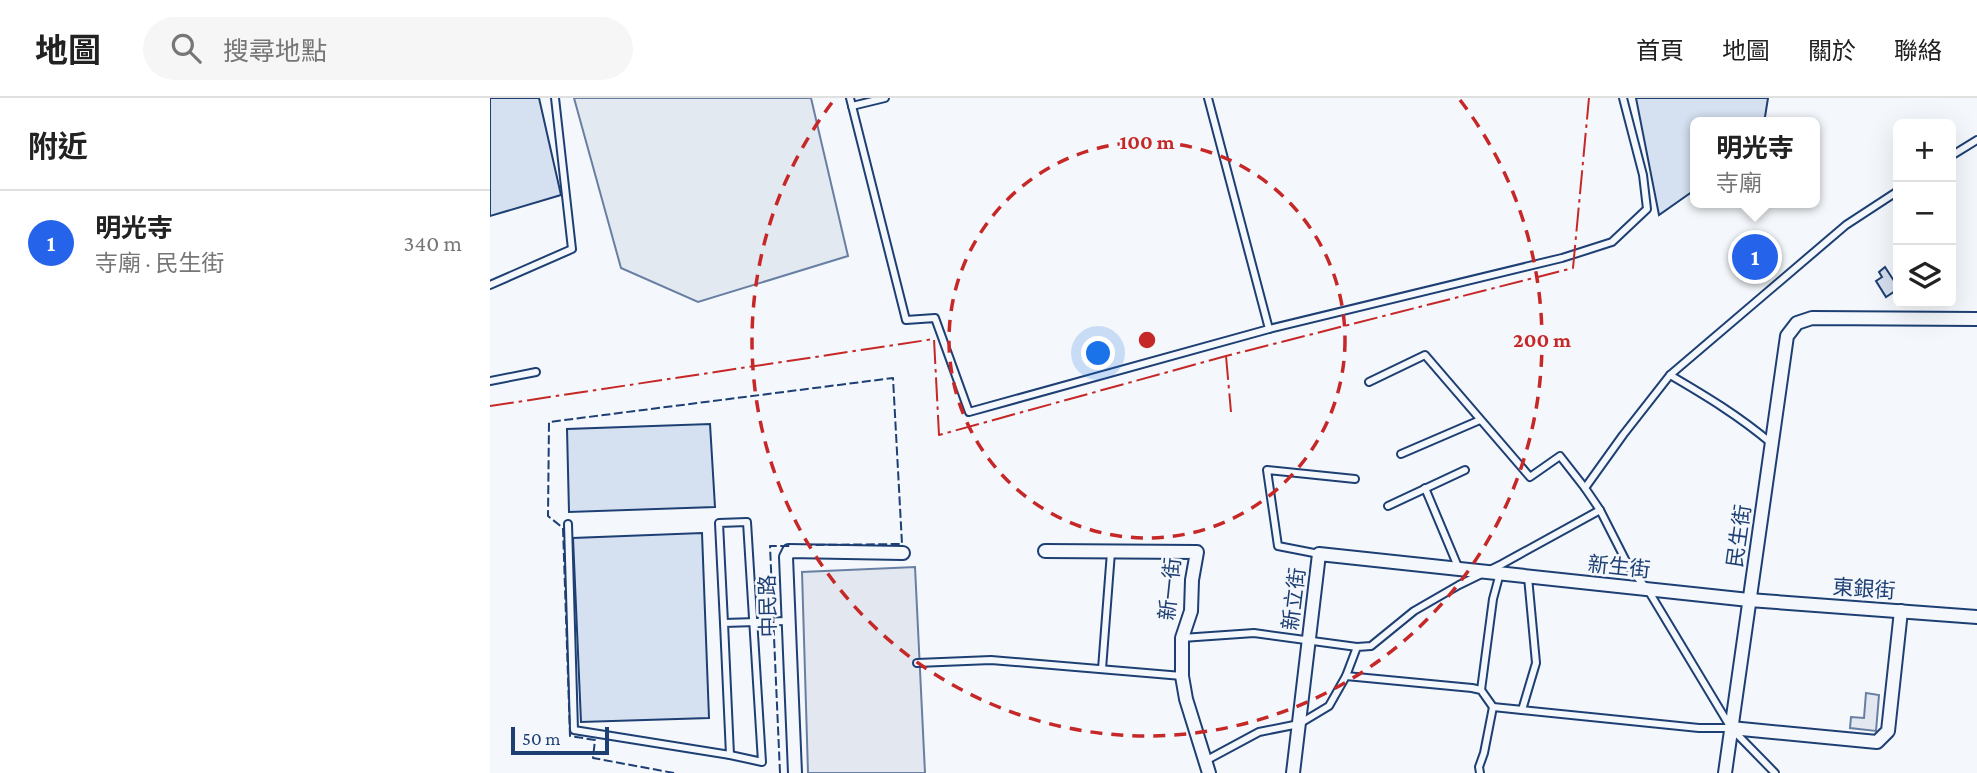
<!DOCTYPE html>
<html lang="zh-TW">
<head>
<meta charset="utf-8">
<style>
	body { margin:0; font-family:"Crimson Pro","Noto Sans TC",serif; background:#f6f6f6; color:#222 }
	.controls { position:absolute; right:21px; top:21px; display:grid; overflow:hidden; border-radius:10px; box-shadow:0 7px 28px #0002 }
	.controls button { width:63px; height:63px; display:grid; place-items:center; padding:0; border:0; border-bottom:2px solid #e0e0e0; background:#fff; color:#222; font:35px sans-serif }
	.scale { position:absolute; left:21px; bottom:18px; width:98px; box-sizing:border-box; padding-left:7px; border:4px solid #1d3f73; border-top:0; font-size:19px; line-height:24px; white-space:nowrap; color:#1d3f73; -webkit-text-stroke:5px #f4f7fb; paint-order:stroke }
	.you { position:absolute; left:609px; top:256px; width:24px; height:24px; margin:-18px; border:5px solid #fff; border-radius:50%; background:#1a73e8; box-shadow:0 0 0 10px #1a73e833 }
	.badge { display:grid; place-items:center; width:46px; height:46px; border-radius:50%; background:#2563eb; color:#fff; font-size:23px; font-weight:700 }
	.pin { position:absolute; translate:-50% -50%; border:4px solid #fff; box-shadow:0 2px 7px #0006 }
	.popup { position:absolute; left:1200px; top:19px; width:130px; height:91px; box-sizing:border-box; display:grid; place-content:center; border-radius:10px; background:#fff; filter:drop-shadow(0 2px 5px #0005); font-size:23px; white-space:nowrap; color:#767676 }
	.popup b { font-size:26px; color:#222 }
	.popup::after { content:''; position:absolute; left:50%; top:100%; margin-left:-14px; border:14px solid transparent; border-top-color:#fff }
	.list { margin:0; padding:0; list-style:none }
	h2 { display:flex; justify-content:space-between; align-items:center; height:91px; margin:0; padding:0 28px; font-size:30px }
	h2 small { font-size:23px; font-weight:400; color:#767676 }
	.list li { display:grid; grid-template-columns:46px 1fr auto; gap:21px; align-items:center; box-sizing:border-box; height:105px; padding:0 28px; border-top:2px solid #e0e0e0 }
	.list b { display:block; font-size:26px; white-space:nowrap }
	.list p { margin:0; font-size:23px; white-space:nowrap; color:#767676 }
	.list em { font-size:23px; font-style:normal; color:#767676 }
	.icon { flex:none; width:38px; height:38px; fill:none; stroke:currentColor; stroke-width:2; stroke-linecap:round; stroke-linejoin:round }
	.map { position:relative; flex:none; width:1487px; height:675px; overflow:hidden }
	header { display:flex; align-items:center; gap:42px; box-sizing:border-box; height:98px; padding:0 35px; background:#fff; border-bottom:2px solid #e0e0e0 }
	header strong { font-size:33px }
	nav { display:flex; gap:38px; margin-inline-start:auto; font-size:24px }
	.search { width:490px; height:63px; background:#f6f6f6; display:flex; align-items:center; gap:18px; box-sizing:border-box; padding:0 24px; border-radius:38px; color:#767676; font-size:26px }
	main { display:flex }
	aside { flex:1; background:#fff }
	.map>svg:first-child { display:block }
</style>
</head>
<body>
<header>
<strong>地圖</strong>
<div class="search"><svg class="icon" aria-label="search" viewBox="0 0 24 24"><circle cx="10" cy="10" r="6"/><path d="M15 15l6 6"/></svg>搜尋地點</div>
<nav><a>首頁</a><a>地圖</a><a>關於</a><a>聯絡</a></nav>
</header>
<main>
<aside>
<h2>附近<small></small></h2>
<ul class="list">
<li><span class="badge">1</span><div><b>明光寺</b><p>寺廟 · 民生街</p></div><em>340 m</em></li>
</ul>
</aside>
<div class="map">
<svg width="1487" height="675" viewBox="0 0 1487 675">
	<rect width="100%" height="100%" fill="#f4f7fb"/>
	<polygon fill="#e3e9f0" stroke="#687fa3" stroke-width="2" points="84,0 321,0 358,158 208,204 131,170"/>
	<g fill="#e3e8f0" stroke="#687fa3" stroke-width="2">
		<polygon points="425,469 435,675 318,675 312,474"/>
		<polygon points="1376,595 1389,597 1386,633 1360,630 1361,619 1374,620"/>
	</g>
	<g fill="#d5e0f0" stroke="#1d3f73" stroke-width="2">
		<polygon points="0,0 49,0 71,97 0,118"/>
		<polygon points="1146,0 1278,0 1275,19 1269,24 1206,24 1206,91 1169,117"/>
		<polygon points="1395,169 1408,189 1408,191 1396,199 1386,183 1392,179 1389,174"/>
		<polygon points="220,326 225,409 79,414 77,331"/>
		<polygon points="212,435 219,620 91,624 83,440"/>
	</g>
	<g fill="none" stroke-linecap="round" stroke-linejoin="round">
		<g stroke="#1d3f73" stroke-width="10">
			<g id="service">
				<polyline points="360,0 416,222 445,220 479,314 779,231 718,0"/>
				<polyline points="362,8 395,0"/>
				<polyline points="1461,58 1487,42"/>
				<polyline points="0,187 82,151 65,0"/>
				<polyline points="779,231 1072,160 1122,144 1157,111 1153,77 1133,0"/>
				<path d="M1180,277C1216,298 1249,318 1281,345"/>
				<polyline points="0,283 46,274"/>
				<polyline points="879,284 935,257 1040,379 1070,358 1095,390"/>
				<polyline points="911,356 990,322"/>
				<polyline points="935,390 969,471"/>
				<polyline points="898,408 975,372"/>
				<polyline points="1110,412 1095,390 1133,337 1180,277 1356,127 1408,93"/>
				<polyline points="78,426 84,632 240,657 234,525 297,523"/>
				<polyline points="829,456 788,448 777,372 865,381"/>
				<polyline points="234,525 229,425 257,424 272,664 240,657"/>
				<polyline points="692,540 764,535 867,549"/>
				<polyline points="427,565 501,562 692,578"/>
				<polyline points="612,571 621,454"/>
				<polyline points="856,578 982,590 991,592 1003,609 1209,630 1241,630"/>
				<polyline points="991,592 1003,501 1010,475"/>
				<polyline points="1032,612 1046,565 1038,479"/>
				<polyline points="717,662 769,634 809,626 839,608 856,578 867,549 881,548 924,513 969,487 1012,466 1110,412 1140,471 1158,492 1241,630 1285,675"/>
				<polyline points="990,675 989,669 994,655 1003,609"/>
			</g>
		</g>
		<g stroke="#1d3f73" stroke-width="16">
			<g id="minor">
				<polyline points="555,453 707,454 702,482 701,513 692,540 692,578 696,601 719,675"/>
				<polyline points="1241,630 1387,644 1398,633 1411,513"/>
				<polyline points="305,675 296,459 299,453 413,455"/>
				<polyline points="803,675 829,456 1259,502 1487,519"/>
				<polyline points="1235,675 1297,238 1307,225 1322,220 1487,221"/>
			</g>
		</g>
		<use href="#service" stroke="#f4f7fb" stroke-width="6"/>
		<use href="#minor" stroke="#f4f7fb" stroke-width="12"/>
		<g stroke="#1d3f73" stroke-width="2" stroke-dasharray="9 3.5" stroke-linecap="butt">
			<polyline points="184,675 103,660 105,642 80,638 73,430 58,418 59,324 403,280 412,446 319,447"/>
			<polyline points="290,675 280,448 302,448"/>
		</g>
		<g stroke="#c62828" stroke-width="2" stroke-dasharray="24 5 3.5 5" stroke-linecap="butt">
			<polyline points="736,258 741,314"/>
			<polyline points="0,308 444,241 449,337 736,258 1083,170 1099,0"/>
		</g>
	</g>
	<g fill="none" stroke="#c62828" stroke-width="3.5" stroke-dasharray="12 9">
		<circle cx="657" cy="242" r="198"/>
		<path d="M970 2A395 395 0 1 1 344 2"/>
	</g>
	<g text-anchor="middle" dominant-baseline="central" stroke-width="5" stroke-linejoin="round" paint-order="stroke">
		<g font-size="21" fill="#1d3f73" stroke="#f4f7fb">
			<text transform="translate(1249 438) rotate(-82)">民生街</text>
			<text transform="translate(1129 469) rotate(6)">新生街</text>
			<text transform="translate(680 491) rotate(-84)">新一街</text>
			<text transform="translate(1374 491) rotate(4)">東銀街</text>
			<text transform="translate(804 501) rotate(-83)">新立街</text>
			<text transform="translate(278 508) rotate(-91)">中民路</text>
		</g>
	</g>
	<circle cx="657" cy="242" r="10" fill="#c62828" stroke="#f4f7fb" stroke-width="3.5"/>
	<g font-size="21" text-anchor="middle" font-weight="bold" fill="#c62828" stroke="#f4f7fb" stroke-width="5" stroke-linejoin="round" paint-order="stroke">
		<text x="657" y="51">100 m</text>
		<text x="1052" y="249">200 m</text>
	</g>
</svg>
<div class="controls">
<button>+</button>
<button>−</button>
<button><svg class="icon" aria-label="layers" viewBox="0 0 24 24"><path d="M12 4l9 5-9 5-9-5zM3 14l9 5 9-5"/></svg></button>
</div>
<div class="scale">50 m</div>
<div class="you"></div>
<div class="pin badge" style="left:1265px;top:159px">1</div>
<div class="popup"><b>明光寺</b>寺廟</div>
</div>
</main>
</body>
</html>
